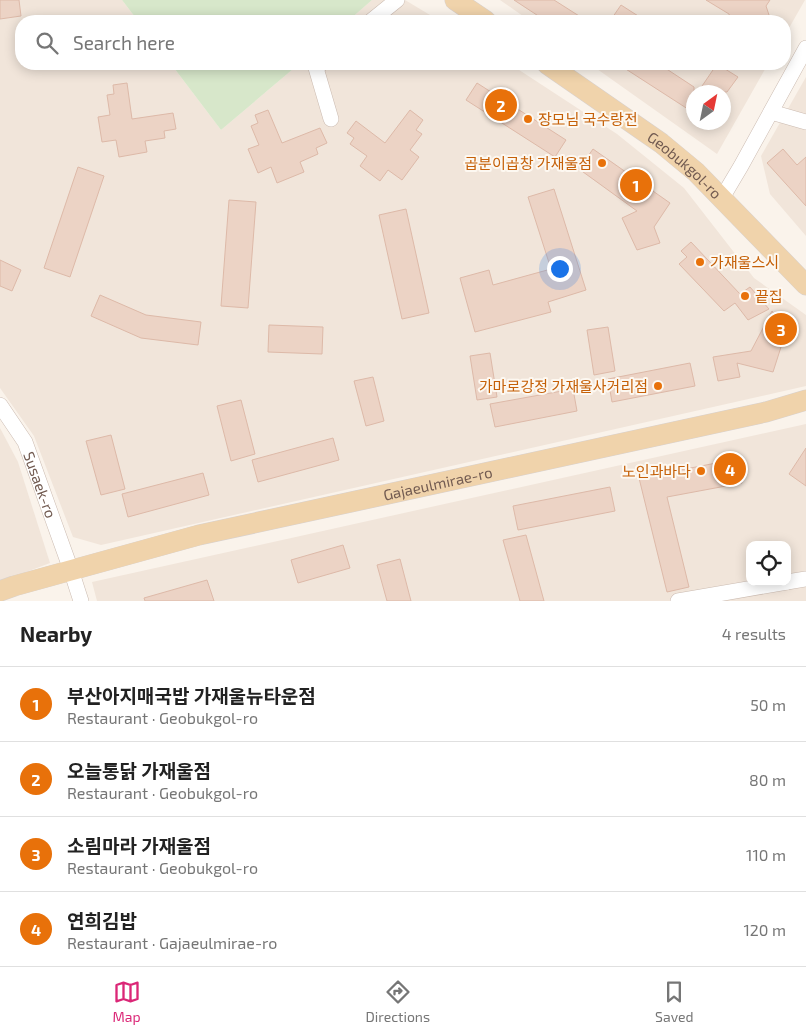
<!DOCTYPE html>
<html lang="en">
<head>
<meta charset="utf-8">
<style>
	body { margin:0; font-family:"Exo 2","Noto Sans KR",sans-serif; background:#f6f6f6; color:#222 }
	.controls { position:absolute; right:15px; bottom:15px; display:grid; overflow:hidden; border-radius:10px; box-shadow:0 2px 12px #0003 }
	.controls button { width:45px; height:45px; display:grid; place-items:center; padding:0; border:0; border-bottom:1px solid #e0e0e0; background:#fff; color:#222; font:25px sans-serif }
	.compass { position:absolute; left:686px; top:85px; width:45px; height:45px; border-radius:50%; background:#fff; box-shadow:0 2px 12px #0003; rotate:33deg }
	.you { position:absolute; left:559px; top:268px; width:18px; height:18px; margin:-12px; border:4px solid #fff; border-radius:50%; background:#1a73e8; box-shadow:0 0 0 8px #1a73e833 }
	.badge { display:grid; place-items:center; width:32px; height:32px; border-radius:50%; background:#db2777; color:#fff; font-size:16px; font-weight:700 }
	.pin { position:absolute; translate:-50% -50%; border:2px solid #fff; box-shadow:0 1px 5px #0006 }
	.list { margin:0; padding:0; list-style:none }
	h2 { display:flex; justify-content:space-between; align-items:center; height:65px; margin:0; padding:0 20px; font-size:21px }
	h2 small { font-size:16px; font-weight:400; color:#767676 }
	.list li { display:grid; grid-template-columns:32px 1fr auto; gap:15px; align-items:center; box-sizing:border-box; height:75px; padding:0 20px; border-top:1px solid #e0e0e0 }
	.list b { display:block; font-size:19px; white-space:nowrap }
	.list p { margin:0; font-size:16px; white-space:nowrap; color:#767676 }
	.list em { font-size:16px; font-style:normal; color:#767676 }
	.icon { flex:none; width:28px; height:28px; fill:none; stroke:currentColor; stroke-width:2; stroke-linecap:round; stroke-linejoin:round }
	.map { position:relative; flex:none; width:806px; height:601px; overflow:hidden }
	.search { position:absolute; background:#fff; box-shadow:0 2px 12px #0003; left:15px; right:15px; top:15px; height:55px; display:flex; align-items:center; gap:12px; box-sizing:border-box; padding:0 18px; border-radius:20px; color:#767676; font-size:19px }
	.sheet { height:365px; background:#fff }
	nav { display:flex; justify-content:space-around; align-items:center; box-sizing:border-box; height:70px; border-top:1px solid #e0e0e0; background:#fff; font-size:14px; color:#767676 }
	nav a { display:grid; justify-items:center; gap:2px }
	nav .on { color:#db2777 }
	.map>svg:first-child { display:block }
</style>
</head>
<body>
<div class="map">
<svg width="806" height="601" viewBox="0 0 806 601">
	<rect width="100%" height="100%" fill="#faf3eb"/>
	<g fill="#f1e5da" fill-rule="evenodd">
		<polygon points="0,0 122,0 138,21 21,21 21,64 171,64 221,130 299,64 510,64 617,134 684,188 754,278 806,315 806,386 101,545 73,537 34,436 0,388"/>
		<polygon points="372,0 405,0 440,21 348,21"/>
		<polygon points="500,0 805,0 785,35 785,21 530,21"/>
		<path d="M590,64H768L717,154ZM694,92H724V122H694Z"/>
		<polygon points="806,77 806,236 770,194 761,156"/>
		<path d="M806,424V601H97L92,582ZM750,545H787V582H750Z"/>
		<polygon points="0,428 18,462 50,563 0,582"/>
	</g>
	<g fill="#d7e7ca">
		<polygon points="122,0 372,0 348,21 138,21"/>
		<polygon points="171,64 299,64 221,130"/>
	</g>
	<g fill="#ecd3c5" stroke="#ddb9a8">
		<polygon points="0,0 19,0 21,16 0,19"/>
		<polygon points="514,0 554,0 587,21 546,21"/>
		<polygon points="706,0 770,0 766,6 771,21 731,21 729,14"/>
		<polygon points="621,5 646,21 610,21"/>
		<polygon points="618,64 659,64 694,87 694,113"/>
		<polygon points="717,64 738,77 727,92 698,92"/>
		<polygon points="127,83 132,119 173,113 176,129 164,131 165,138 145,141 147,152 119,157 116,140 102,142 98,117 110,115 107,95 114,94 113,85"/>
		<polygon points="477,83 566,140 555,157 466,100"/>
		<polygon points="268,110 282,143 320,128 327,143 316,148 318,154 300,162 304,172 277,183 271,167 258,173 248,149 259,145 251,126 258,123 255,115"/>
		<polygon points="410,110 423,120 416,130 422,134 410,150 419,157 402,180 388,170 380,181 360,166 367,156 350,144 354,138 347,133 356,121 385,143"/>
		<polygon points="593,149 670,203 654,227 660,243 637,250 622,218 637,211 579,169"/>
		<polygon points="783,149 797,165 806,157 806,206 767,163"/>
		<polygon points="78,167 104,176 70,277 44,268"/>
		<polygon points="554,189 586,290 548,302 551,312 475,332 460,278 489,270 493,285 551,269 528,197"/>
		<polygon points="229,200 256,202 248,308 221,306"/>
		<polygon points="406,209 429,313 402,319 379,215"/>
		<polygon points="691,242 740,294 750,287 769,309 748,320 735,303 724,311 679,264 687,257 681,251"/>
		<polygon points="0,260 21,270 12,291 0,286"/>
		<polygon points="100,295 146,315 201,322 198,345 141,338 91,316"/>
		<polygon points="772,311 792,333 781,347 773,372 737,363 740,377 718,381 713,357 751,351"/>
		<polygon points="269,325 323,327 322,354 268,352"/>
		<polygon points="608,327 615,371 594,375 587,330"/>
		<polygon points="490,353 497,397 477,400 470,356"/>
		<polygon points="690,363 695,386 612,402 608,379"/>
		<polygon points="373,377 384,421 366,426 354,381"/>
		<polygon points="573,389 577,411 495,427 490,404"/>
		<polygon points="241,400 255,454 231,461 217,406"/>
		<polygon points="111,435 125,489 101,495 86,441"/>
		<polygon points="333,438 339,460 258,482 252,460"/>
		<polygon points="806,448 806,486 789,474"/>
		<polygon points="737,459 742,483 667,497 689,587 667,592 639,478"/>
		<polygon points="203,473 209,495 128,517 122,494"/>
		<polygon points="610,487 615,511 518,530 513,506"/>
		<polygon points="526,535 544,601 520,601 503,540"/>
		<polygon points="343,545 350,568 298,583 291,560"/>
		<polygon points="400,559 411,601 387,601 377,565"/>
		<polygon points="207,580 214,601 145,601 144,598"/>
	</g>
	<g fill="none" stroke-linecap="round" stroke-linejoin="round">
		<g stroke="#cbbbb1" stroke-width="16">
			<g id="minor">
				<polyline points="371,21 397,0"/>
				<polyline points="321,64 316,68 331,119"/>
				<polyline points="771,112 806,122"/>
				<polyline points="722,198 741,166 806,48"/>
				<path id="s1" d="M0,405L25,442L71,570L81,601"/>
				<polyline points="787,582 806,579"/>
				<polyline points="678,601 787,582"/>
			</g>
		</g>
		<g stroke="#d8d1ce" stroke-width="21">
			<g id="major">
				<polyline points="455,0 486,21"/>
				<path id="s2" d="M547,64L661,143L696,172L806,285"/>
				<path id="s3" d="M0,591L14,586L199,535L766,412L806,400"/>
			</g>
		</g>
		<use href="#minor" stroke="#fff" stroke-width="15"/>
		<use href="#major" stroke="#f0d3ab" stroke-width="20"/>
	</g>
	<g fill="#e8710a" stroke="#fdf8f1" stroke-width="2">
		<circle cx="528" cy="119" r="5"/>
		<circle cx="602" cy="163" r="5"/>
		<circle cx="700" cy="262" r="5"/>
		<circle cx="745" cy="296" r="5"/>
		<circle cx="658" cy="386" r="5"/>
		<circle cx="701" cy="471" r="5"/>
	</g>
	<g text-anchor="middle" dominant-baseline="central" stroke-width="4" stroke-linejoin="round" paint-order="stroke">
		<g font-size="15" fill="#c56008" stroke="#fdf8f1" text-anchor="start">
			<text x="538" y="119">장모님 국수랑전</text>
			<text x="592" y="163" text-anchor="end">곱분이곱창 가재울점</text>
			<text x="710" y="262">가재울스시</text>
			<text x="755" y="296">끝집</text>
			<text x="648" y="386" text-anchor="end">가마로강정 가재울사거리점</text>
			<text x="691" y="471" text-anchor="end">노인과바다</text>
		</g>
		<g font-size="15" fill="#725b51" stroke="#fdf8f1">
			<text stroke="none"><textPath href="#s2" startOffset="171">Geobukgol-ro</textPath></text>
			<text stroke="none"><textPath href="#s3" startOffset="451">Gajaeulmirae-ro</textPath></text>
			<text stroke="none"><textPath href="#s1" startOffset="90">Susaek-ro</textPath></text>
		</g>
	</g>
</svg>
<div class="controls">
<button><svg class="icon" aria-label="locate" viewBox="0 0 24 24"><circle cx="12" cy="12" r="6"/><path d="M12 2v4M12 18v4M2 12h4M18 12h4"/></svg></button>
</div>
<svg class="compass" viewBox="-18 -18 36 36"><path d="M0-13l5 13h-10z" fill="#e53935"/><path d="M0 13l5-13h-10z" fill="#767676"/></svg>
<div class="you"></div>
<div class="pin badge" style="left:636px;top:185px;background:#e8710a">1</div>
<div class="pin badge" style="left:501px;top:105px;background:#e8710a">2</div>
<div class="pin badge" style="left:781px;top:329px;background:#e8710a">3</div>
<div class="pin badge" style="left:730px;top:469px;background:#e8710a">4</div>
<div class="search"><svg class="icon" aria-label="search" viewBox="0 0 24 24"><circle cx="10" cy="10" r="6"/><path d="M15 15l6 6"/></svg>Search here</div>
</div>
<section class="sheet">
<h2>Nearby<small>4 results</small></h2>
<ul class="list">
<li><span class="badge" style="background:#e8710a">1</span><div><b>부산아지매국밥 가재울뉴타운점</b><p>Restaurant · Geobukgol-ro</p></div><em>50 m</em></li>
<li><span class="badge" style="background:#e8710a">2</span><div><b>오늘통닭 가재울점</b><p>Restaurant · Geobukgol-ro</p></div><em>80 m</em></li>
<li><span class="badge" style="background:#e8710a">3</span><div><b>소림마라 가재울점</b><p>Restaurant · Geobukgol-ro</p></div><em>110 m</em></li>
<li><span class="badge" style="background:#e8710a">4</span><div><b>연희김밥</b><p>Restaurant · Gajaeulmirae-ro</p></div><em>120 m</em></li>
</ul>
</section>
<nav>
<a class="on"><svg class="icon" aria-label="map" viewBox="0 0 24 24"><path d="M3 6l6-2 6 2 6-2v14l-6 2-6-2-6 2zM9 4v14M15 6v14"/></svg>Map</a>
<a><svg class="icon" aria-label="directions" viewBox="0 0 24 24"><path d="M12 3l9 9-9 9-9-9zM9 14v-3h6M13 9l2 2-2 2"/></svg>Directions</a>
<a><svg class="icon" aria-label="saved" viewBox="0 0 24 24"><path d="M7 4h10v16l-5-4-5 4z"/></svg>Saved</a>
</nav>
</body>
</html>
